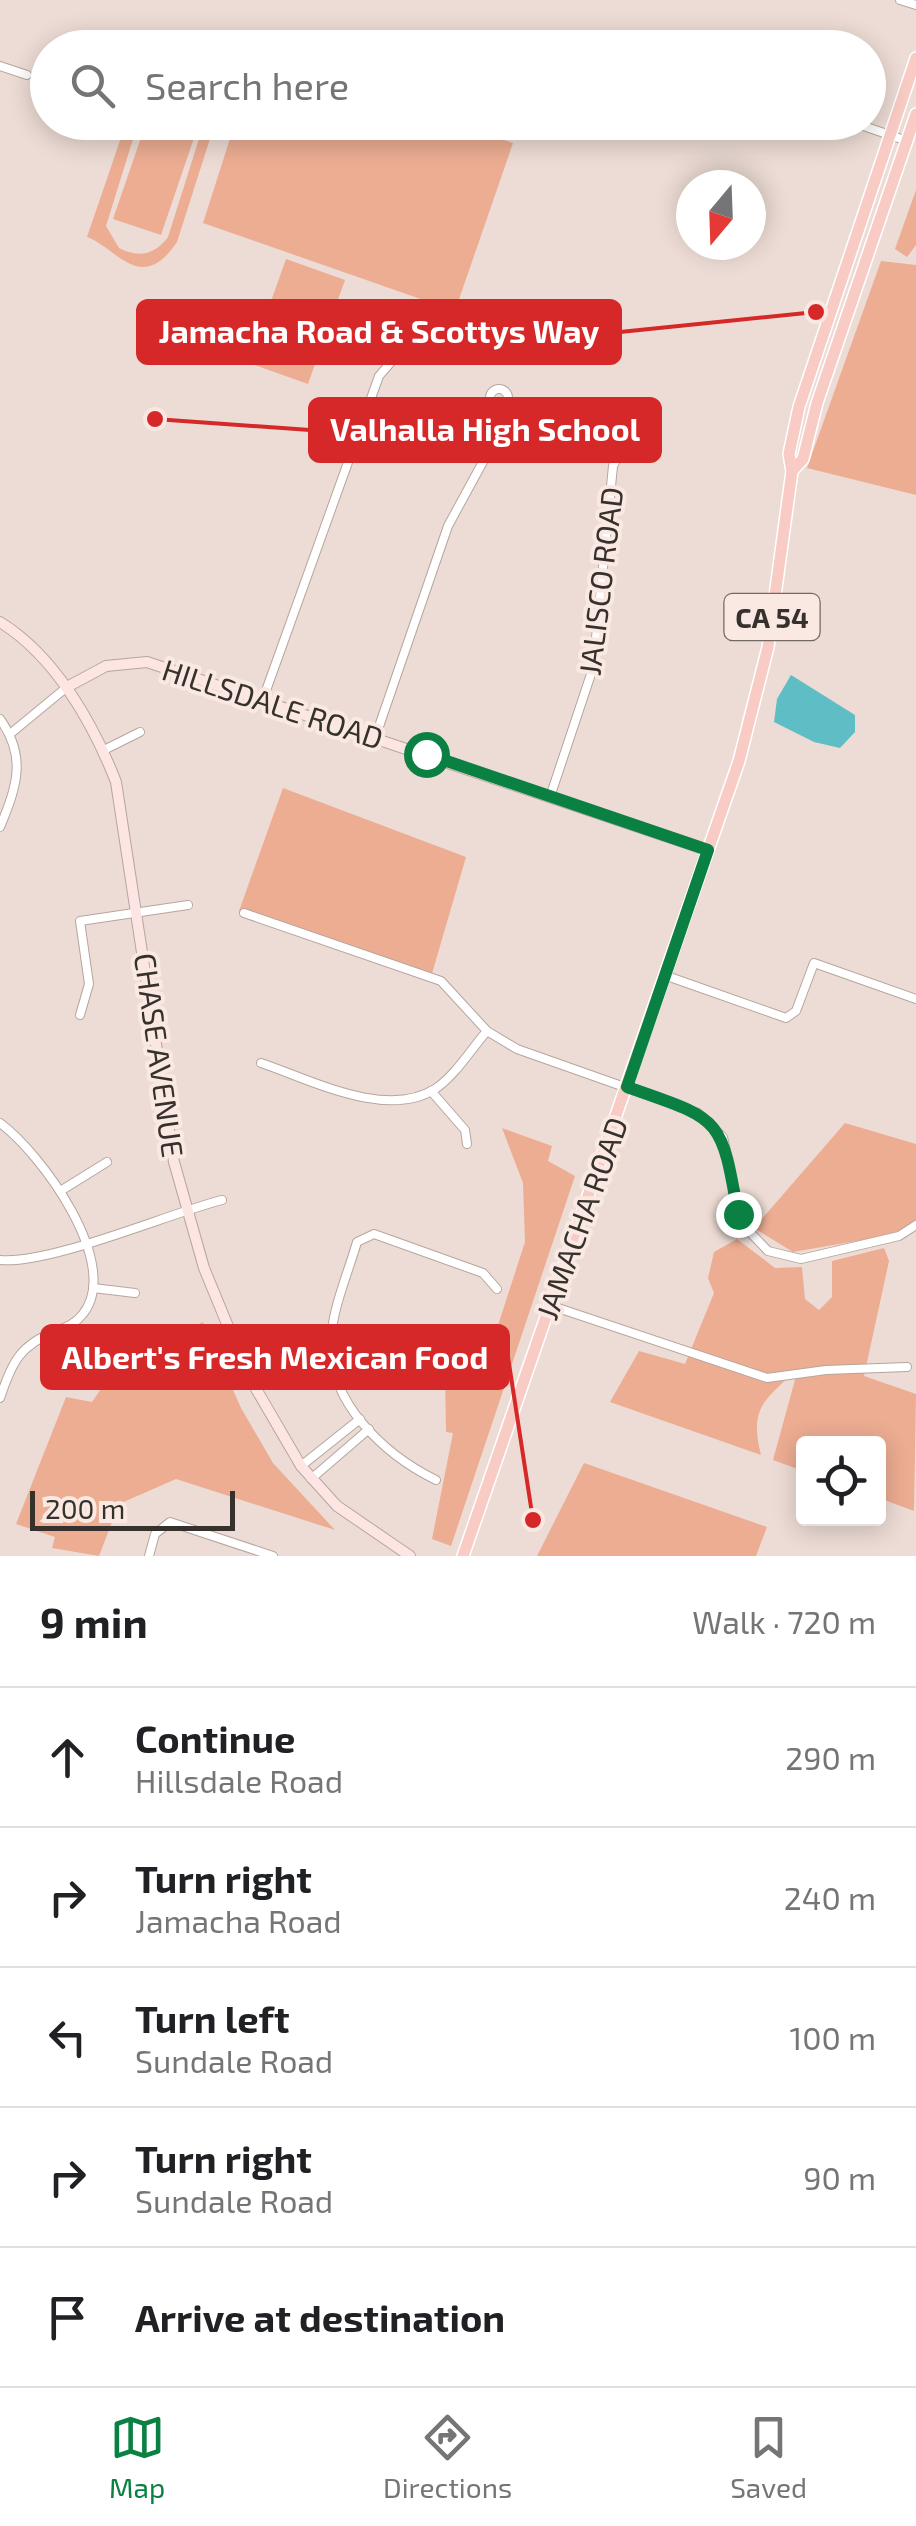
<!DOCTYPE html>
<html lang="en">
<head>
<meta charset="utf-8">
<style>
	body { margin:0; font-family:"Exo 2",sans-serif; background:#f6f6f6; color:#202124 }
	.controls { position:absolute; right:30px; bottom:30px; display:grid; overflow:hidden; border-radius:10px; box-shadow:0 5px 25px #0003 }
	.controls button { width:90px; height:90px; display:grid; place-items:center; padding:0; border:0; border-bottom:2px solid #e0e0e0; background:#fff; color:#202124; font:50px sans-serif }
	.compass { position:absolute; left:676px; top:170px; width:90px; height:90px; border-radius:50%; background:#fff; box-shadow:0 5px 25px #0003; rotate:199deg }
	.scale { position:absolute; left:30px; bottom:25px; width:205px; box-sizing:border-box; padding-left:10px; border:5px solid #37312e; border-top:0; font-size:28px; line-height:35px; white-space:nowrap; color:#37312e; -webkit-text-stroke:8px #fae9e2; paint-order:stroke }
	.stop { position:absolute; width:30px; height:30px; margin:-22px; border:8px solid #0b8043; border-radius:50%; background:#fff }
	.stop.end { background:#0b8043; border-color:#fff; box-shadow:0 2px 10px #0008 }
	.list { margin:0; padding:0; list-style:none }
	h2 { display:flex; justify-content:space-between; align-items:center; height:130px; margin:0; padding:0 40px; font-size:42px }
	h2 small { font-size:32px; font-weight:400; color:#757577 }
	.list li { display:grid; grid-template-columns:65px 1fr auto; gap:30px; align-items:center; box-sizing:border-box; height:140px; padding:0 40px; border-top:2px solid #e0e0e0 }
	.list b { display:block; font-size:38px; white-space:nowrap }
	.list p { margin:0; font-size:32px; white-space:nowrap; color:#757577 }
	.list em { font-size:32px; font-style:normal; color:#757577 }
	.icon { flex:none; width:55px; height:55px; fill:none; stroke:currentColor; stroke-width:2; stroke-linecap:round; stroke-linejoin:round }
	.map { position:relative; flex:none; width:916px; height:1556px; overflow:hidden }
	.search { position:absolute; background:#fff; box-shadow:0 5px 25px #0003; left:30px; right:30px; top:30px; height:110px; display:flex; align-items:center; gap:25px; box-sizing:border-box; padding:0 35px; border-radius:55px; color:#757577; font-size:38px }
	.sheet { height:830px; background:#fff }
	nav { display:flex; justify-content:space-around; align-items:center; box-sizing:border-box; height:140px; border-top:2px solid #e0e0e0; background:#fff; font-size:28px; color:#757577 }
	nav a { display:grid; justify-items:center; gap:5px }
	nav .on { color:#0b8043 }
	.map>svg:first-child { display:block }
</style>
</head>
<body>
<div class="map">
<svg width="916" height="1556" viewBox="0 0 916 1556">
	<rect width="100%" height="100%" fill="#eddcd5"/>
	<g fill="#ecad92">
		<path d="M126,123H138L106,226L119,248C138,258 155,255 168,237L204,123H215L177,242C141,296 116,247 87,237Z"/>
		<polygon points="146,123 178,123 197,129 161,235 113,219"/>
		<polygon points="235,123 455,123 513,143 455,311 203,223"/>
		<polygon points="916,190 916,245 907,257 895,249"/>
		<polygon points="286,259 345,280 308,384 249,363"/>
		<polygon points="881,261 916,265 916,495 807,468"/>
		<polygon points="283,788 466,857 431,977 239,911"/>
		<polygon points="845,1123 916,1144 916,1220 891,1235 793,1252 754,1228"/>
		<polygon points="502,1128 552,1146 548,1161 575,1176 451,1546 432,1539 453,1433 446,1432 445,1369 466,1358 488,1356 525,1242 523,1183"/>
		<path d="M737,1239L775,1268L802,1267L805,1299L819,1310L832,1297V1261L884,1248L889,1261L864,1376L916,1394L914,1511L879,1498L878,1444H804L803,1471L773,1460L798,1369C764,1400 749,1408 761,1455L610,1402L639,1351L685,1364L714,1293L708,1278L714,1252Z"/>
		<polygon points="203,1322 241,1408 273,1463 335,1530 176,1479 119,1504 99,1556 52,1548 55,1537 16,1524 66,1397 92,1402 118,1364"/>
		<polygon points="584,1463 767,1527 756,1556 537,1556"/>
	</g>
	<polygon fill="#5ebdc5" points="791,675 855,715 855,732 840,748 814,742 774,722 777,699"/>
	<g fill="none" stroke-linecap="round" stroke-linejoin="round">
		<g stroke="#b6a69f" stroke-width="10">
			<g id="street">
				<polyline points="900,0 916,5"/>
				<polyline points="594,36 629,48"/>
				<polyline points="0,66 27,75"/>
				<polyline points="852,122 907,141"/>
				<circle cx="499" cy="398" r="9"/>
				<polyline points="263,699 379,376 392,361"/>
				<path d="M0,719C27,757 17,786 0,827"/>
				<polyline points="10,734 67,687"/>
				<polyline points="375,738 448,526 485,458 499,407"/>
				<polyline points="104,750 140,732"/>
				<polyline points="550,797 593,668 613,466 621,451 643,430"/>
				<polyline points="244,913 441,981 487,1031 517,1049 698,1113 723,1137 742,1224 768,1251 801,1259 899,1236 916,1225"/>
				<polyline points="664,975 786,1018 796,1011 814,963 916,999"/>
				<polyline points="80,1015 89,984 80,921 188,905"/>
				<path d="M261,1063C309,1079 386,1120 435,1089C455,1076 472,1048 487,1031"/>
				<polyline points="431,1091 465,1130 467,1144"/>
				<path d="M0,1123C41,1153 124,1266 82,1315C75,1324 66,1327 56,1331C20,1345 12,1362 0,1398"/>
				<polyline points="62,1190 107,1162"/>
				<path d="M0,1260C49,1265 167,1214 222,1200"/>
				<polyline points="93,1288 135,1293"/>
				<polyline points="549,1305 767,1378 826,1370 907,1367"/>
				<polyline points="301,1466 360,1419"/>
				<polyline points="311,1479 369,1429"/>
				<path d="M436,1480C385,1455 327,1402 331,1339C333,1307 348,1273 357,1242L374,1234L483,1273L497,1289"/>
				<polyline points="149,1556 155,1534 170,1522 273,1556"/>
			</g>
		</g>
		<g stroke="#b6a69f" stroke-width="12">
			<g id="secondary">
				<path d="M0,622C55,656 93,723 116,782L174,1162L204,1268L248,1375L301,1466L337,1506L410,1556"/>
				<polyline points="67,687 106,666 147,662 707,850"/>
			</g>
		</g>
		<g stroke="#fff" stroke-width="14">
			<g id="primary">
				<polyline points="792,471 803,459 817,403 916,114"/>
				<polyline points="463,1556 739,761 768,647 792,471 789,454 799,407 916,58"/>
			</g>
		</g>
		<use href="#street" stroke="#fff" stroke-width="8"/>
		<use href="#secondary" stroke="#fce5e2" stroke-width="10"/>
		<use href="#primary" stroke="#f9cbc5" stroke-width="11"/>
	</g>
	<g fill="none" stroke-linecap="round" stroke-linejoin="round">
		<path stroke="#0b8043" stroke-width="12" d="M426,754L708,850L627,1087C721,1120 721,1115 738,1214"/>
	</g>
	<g text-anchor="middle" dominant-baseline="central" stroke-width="8" stroke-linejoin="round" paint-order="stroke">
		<rect fill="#fae9e2" stroke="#726864" stroke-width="2.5" x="724.5" y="594" width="95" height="46" rx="8"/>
		<g font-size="28" font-weight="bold" fill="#37312e">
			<text x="772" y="617">CA 54</text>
		</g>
		<g font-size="30" fill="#37312e" stroke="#fae9e2">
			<text transform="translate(600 581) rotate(-83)">JALISCO ROAD</text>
			<text transform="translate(273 703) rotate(18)">HILLSDALE ROAD</text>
			<text transform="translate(160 1055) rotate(82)">CHASE AVENUE</text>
			<text transform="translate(581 1218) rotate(-70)">JAMACHA ROAD</text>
		</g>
	</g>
	<path fill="none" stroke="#d62828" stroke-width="4" d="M816 312L620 332M155 419L310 430M533 1520L508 1357"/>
	<g fill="#d62828" stroke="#fae9e2" stroke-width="4">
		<circle cx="816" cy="312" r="10"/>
		<circle cx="155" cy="419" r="10"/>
		<circle cx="533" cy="1520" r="10"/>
	</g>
	<g fill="#d62828" stroke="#d62828" stroke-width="4">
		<rect x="138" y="301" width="482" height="62" rx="10"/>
		<rect x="310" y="399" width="350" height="62" rx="10"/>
		<rect x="42" y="1326" width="466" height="62" rx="10"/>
	</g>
	<g font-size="32" text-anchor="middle" font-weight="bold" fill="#fff">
		<text x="379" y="343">Jamacha Road &amp; Scottys Way</text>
		<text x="485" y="441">Valhalla High School</text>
		<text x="275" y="1369">Albert's Fresh Mexican Food</text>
	</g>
</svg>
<div class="controls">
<button><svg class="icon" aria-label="locate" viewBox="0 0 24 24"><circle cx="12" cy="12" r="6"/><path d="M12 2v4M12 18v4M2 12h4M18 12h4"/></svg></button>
</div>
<svg class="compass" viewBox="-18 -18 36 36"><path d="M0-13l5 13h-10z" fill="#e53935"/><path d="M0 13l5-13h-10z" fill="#757577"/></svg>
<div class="scale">200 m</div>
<div class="stop" style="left:426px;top:754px"></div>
<div class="stop end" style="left:738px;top:1214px"></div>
<div class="search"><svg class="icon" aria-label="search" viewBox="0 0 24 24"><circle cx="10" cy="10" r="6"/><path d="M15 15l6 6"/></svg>Search here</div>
</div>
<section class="sheet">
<h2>9 min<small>Walk · 720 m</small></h2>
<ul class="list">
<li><svg class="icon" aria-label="ahead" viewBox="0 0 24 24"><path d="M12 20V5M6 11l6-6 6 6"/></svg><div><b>Continue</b><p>Hillsdale Road</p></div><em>290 m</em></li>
<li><svg class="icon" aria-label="right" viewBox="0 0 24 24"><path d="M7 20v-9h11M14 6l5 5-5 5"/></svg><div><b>Turn right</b><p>Jamacha Road</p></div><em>240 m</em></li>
<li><svg class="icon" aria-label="left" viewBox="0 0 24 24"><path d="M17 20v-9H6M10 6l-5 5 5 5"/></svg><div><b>Turn left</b><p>Sundale Road</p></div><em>100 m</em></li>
<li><svg class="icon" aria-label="right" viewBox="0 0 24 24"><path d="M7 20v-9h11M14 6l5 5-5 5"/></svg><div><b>Turn right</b><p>Sundale Road</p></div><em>90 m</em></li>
<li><svg class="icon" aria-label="arrive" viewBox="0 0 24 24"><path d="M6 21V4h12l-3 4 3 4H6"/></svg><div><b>Arrive at destination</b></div></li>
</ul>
</section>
<nav>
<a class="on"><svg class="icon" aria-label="map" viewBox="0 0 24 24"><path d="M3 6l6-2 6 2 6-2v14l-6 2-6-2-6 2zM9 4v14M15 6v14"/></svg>Map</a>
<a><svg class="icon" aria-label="directions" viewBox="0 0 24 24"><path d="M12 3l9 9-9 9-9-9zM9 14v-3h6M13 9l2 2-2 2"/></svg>Directions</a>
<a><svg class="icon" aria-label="saved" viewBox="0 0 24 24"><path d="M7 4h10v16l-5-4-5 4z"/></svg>Saved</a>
</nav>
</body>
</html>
